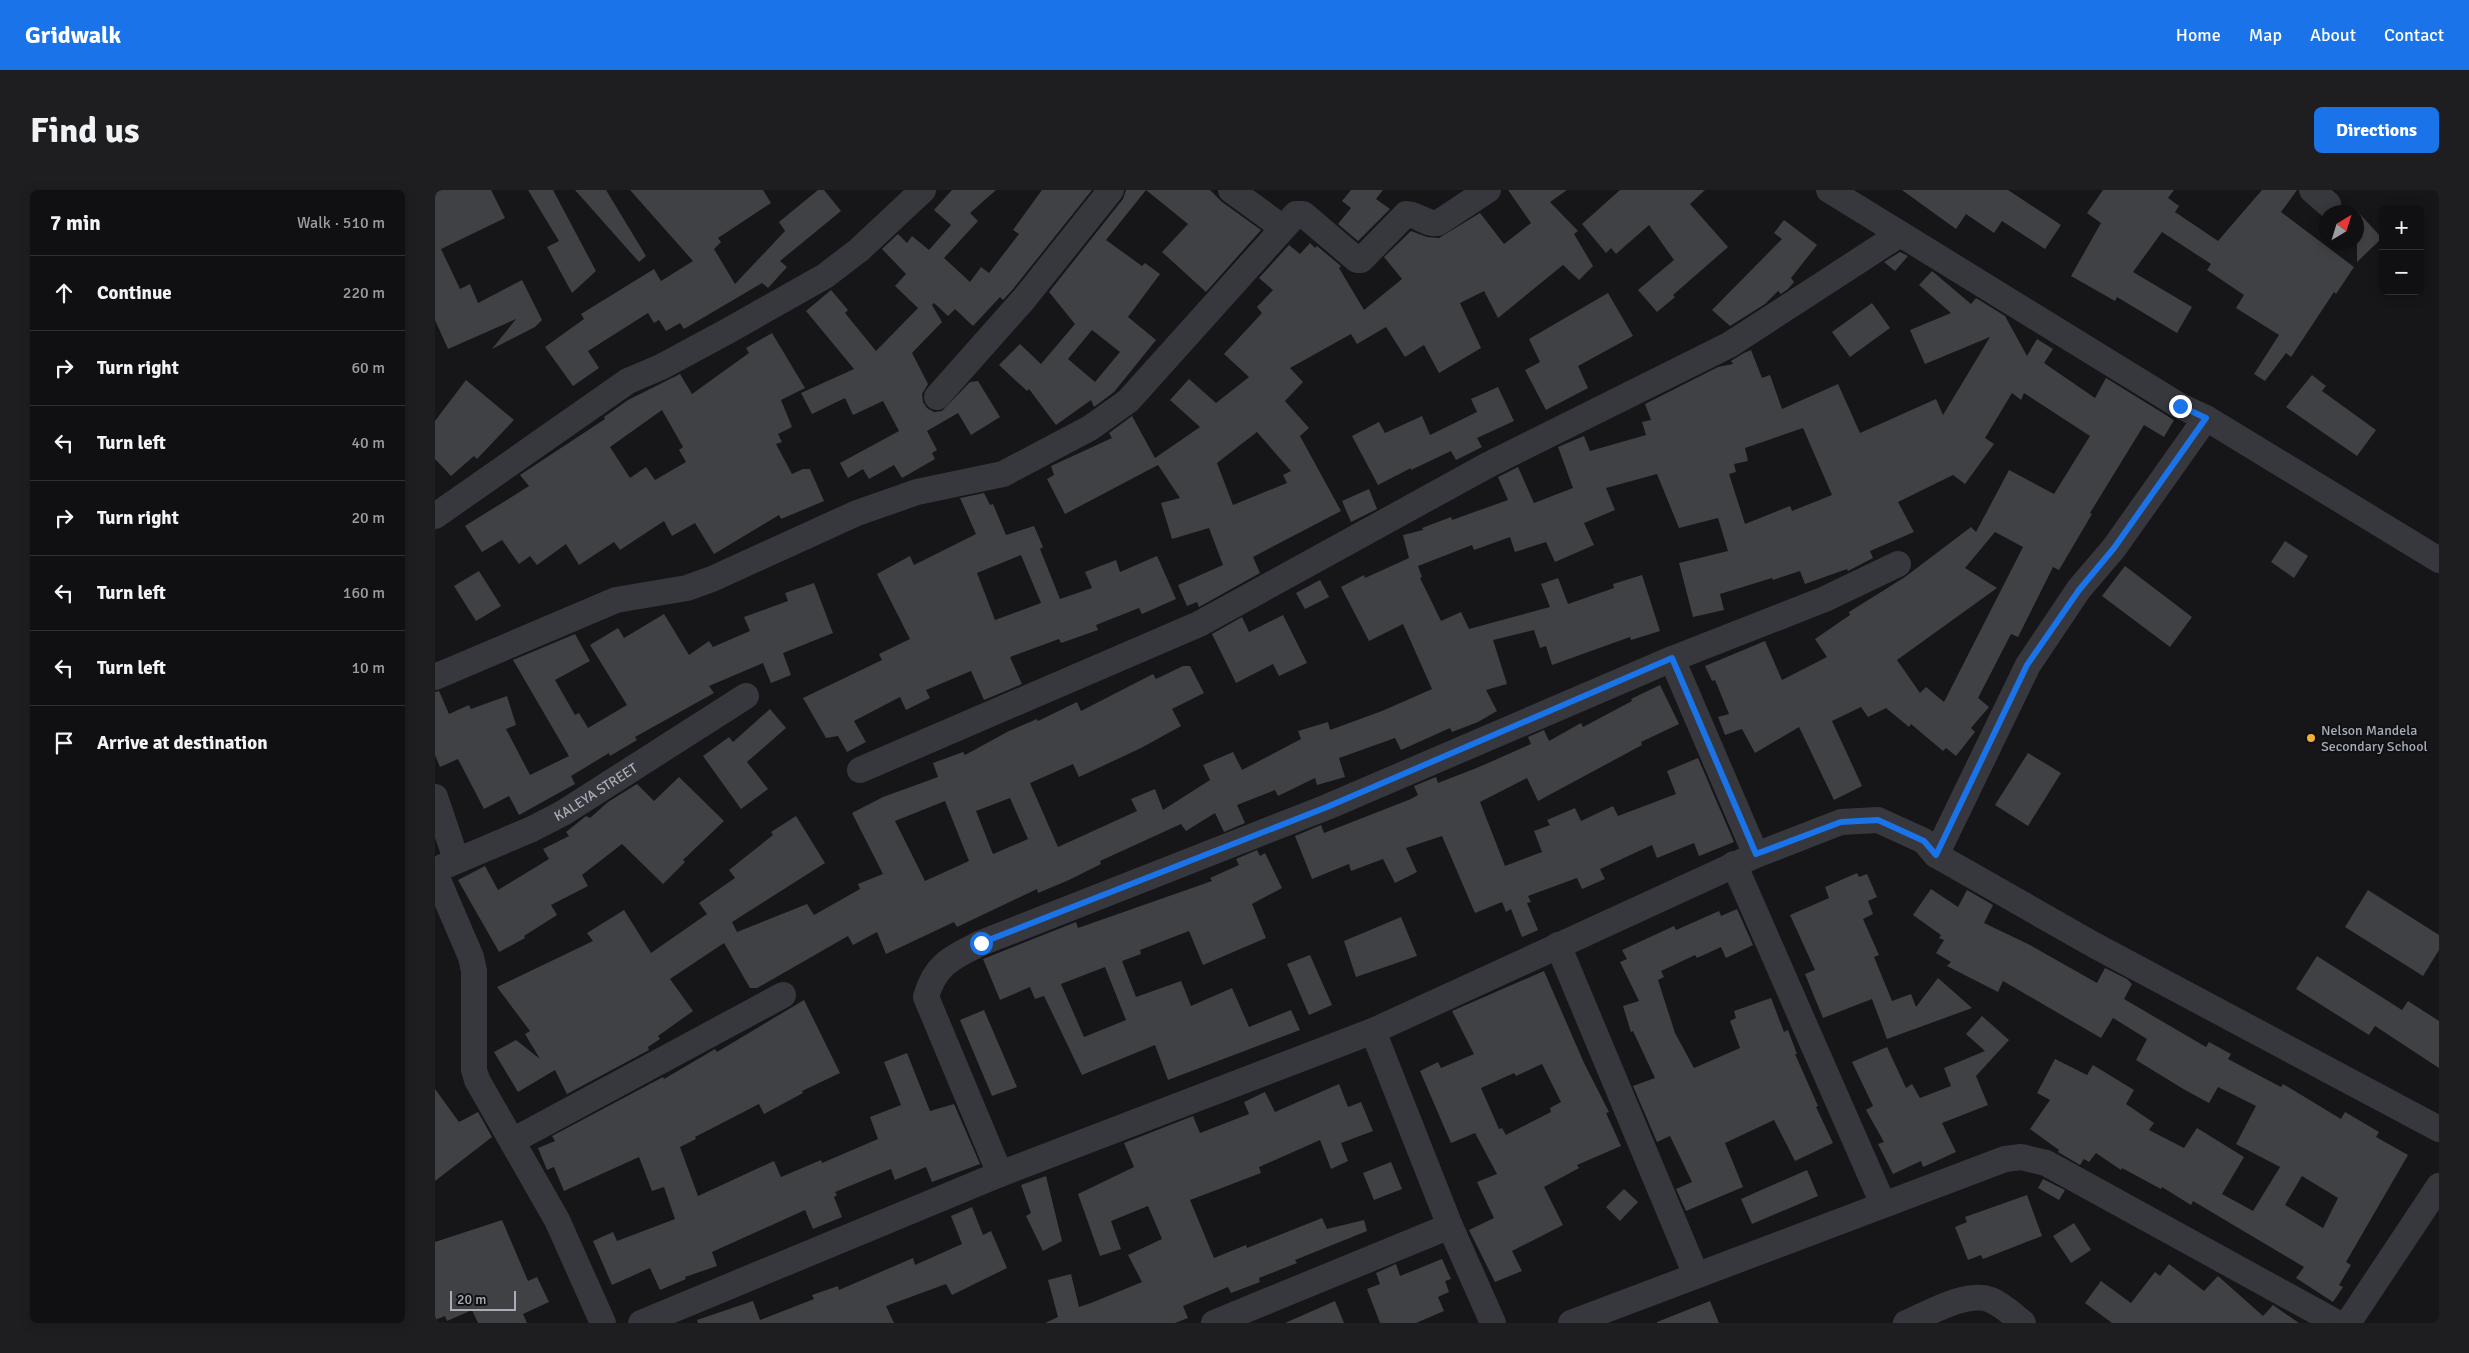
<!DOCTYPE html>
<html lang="en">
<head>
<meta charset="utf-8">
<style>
	body { margin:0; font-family:Signika,sans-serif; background:#1e1e20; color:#f1f3f6 }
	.controls { position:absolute; right:15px; top:15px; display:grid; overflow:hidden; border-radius:8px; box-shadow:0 2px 12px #0003 }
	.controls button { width:45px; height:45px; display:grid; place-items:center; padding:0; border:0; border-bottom:1px solid #303032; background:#101012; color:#f1f3f6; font:25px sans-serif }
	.compass { position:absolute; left:1884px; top:15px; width:45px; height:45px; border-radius:50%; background:#101012; box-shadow:0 2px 12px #0003; rotate:38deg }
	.scale { position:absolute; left:15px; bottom:12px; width:66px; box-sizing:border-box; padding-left:5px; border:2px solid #a8adb8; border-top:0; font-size:14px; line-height:18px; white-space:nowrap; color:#a8adb8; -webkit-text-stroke:4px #111113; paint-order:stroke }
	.stop { position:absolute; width:15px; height:15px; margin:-11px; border:4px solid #1a73e8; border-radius:50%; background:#fff }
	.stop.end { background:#1a73e8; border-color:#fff; box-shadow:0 1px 5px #0008 }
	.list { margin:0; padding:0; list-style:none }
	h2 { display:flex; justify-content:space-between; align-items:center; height:65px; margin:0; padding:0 20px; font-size:21px }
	h2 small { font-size:16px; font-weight:400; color:#9c9d9f }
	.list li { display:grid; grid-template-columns:32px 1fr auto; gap:15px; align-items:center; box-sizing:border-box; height:75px; padding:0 20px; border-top:1px solid #303032 }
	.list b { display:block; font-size:19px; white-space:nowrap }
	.list em { font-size:16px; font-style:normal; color:#9c9d9f }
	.icon { flex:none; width:28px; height:28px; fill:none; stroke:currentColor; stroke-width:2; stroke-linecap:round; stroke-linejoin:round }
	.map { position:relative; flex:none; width:2004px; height:1133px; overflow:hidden; border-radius:8px }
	header { display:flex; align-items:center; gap:30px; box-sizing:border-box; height:70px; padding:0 25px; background:#1a73e8; color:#fff }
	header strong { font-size:24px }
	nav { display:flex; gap:28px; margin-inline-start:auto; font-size:18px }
	.intro { display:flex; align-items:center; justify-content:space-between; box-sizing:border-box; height:120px; padding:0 30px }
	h1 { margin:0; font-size:35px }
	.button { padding:12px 22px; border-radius:8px; background:#1a73e8; color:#fff; font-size:18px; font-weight:700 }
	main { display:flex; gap:30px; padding:0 30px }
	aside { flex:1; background:#101012; border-radius:8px; box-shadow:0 2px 12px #0003 }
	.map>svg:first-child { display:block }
</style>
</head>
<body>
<header>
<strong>Gridwalk</strong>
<nav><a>Home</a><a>Map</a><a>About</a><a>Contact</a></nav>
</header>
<div class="intro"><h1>Find us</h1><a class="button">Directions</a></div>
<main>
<aside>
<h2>7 min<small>Walk · 510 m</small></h2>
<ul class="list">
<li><svg class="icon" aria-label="ahead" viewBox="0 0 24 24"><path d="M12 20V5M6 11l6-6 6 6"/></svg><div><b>Continue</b></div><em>220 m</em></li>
<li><svg class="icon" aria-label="right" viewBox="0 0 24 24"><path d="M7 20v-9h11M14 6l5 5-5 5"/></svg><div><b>Turn right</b></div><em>60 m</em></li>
<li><svg class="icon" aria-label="left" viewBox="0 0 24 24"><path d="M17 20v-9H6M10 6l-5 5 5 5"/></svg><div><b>Turn left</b></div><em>40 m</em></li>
<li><svg class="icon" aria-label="right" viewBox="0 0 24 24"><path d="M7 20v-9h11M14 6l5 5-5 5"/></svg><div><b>Turn right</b></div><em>20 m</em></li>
<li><svg class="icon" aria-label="left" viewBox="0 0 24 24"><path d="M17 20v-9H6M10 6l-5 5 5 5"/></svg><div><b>Turn left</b></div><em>160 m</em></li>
<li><svg class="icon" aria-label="left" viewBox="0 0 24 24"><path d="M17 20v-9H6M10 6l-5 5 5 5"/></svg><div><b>Turn left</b></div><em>10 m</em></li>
<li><svg class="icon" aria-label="arrive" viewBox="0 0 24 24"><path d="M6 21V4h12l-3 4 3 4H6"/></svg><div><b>Arrive at destination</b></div></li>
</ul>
</aside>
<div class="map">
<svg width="2004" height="1133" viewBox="0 0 2004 1133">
	<rect width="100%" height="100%" fill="#161618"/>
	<g fill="#404145" fill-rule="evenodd">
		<polygon points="0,0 56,0 70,28 6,59 25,99 35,94 43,113 87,90 107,130 100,137 57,159 81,129 13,159 0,130"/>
		<polygon points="93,0 118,0 161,81 137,103 112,57 124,51"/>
		<polygon points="140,0 171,0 211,66 204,72"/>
		<polygon points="195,0 328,0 336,13 283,48 286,52 279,59 300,94 350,41 344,32 383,0 389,0 406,21 345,71 352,77 333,98 327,93 249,139 245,133 231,141 224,130 219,133 213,123 153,161 164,178 138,196 110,157 149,129 146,124 219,79 226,91 258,71"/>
		<polygon points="517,0 561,0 535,23 543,31 509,68 535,92 546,77 554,83 584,44 578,40 607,0 657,0 578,99 568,110 565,107 538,136 520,119 513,126 499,113 497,115 507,132 477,163 493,194 487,204 488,212 492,218 499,222 507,221 535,192 543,191 565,227 536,245 523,223 492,241 502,260 497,263 500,269 467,288 459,275 434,289 428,279 413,288 405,273 464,241 448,211 418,225 410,208 377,224 366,203 419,179 371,121 396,100 413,120 410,123 441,161 483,118 460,96 471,84 447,59 463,44 472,53 477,46 494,60 516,35 499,20"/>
		<path d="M691,0H775L787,12L826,40L771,102L727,62L753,34L711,0L671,50L707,76L710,73L725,84L693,127L721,150L679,202L659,217L656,210L621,235L594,199L592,201L564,175L585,154L606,174L640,134L614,102L688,9ZM657,140L685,162L660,192L633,169Z"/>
		<polygon points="916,0 948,0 941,9 955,19 923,51 903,34 916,18 907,11"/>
		<path d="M1073,0H1132L1115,12L1143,41L1139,44L1158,76L1144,90L1128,75L1063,128L1049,101L1025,113L1046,158L1004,183L989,155L970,167L951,137L922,154L916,144L855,178L868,192L850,211L874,238L865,246L906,321L818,367L825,383L764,417L762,412L752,416L743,395L788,375L774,338L737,349L726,313L745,308L723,275L630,324L612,289L619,285L616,276L677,248L674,243L697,226L720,268L765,237L735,210L754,189L781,213L814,187L789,164L827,123L822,117L838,100L824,88L854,55L865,64L875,53L880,58L882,56L906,76L904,78L929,120L967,89L949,67L976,41L992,47L1004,48L1045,23L1069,54L1096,33ZM822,242L856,281L848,285L852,293L798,315L782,273Z"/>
		<polygon points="1185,0 1270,0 1255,14 1293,57 1238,105 1240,107 1222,122 1203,100 1239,70 1214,35 1181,64 1176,58 1171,63 1147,34"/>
		<polygon points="1467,0 1573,0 1626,35 1610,59 1567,31 1559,43 1531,24 1521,39"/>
		<polygon points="1668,0 1739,0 1733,8 1744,16 1740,22 1783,51 1827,0 1862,0 1846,22 1919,77 1901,104 1899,102 1856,167 1851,163 1830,191 1819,184 1844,145 1801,118 1809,105 1772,80 1776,74 1727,42 1698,82 1757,117 1742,143 1682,107 1680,111 1636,86 1666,33 1652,23"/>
		<polygon points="1922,21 1947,48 1922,72"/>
		<polygon points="1349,30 1382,55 1356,88 1359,92 1353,99 1346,104 1343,101 1330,114 1295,136 1277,120 1347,49 1339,43"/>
		<polygon points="1465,62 1473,66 1460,81 1449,72"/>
		<path d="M1497,81L1536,114L1541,108L1570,126L1592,166L1602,149L1618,159L1609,173L1660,208L1671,188L1739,230L1729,247L1709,235L1655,323L1657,324L1624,380L1618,377L1583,447L1576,444L1543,508L1554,517L1536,538L1540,542L1521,566L1511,558L1508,561L1476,534L1474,537L1451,518L1433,527L1426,517L1397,531L1427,596L1399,610L1364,537L1320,563L1307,539L1290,545L1283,527L1294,524L1280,490L1277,491L1270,476L1330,451L1347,490L1392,467L1380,449L1415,425L1414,422L1470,387L1536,337L1541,342L1574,280L1619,304L1655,246L1589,203L1586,210L1577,203L1550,248L1559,254L1530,294L1518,285L1463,312L1479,342L1435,361L1438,368L1413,381L1412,379L1370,394L1365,381L1338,390L1337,388L1285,404L1289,420L1258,427L1244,373L1293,361L1283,328L1244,338L1222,284L1171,298L1180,320L1149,333L1159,355L1120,372L1111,352L1080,362L1075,347L1039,360L1037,355L983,376L987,387L985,388L1006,431L1026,422L1034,439L1115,417L1106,394L1123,388L1133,414L1179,398L1178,394L1207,385L1225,441L1196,450L1195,447L1117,475L1111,456L1105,458L1099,440L1058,450L1072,494L1051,500L1062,521L1043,532L1017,542L1015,538L966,560L960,548L904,568L910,587L882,595L880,588L843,606L840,600L802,615L810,633L789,642L780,623L751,641L746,634L665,671L666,674L634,690L603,703L602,699L522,737L519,732L451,764L442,742L418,755L413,746L322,798H315L289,753L235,789L258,821L223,846L225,849L213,857L214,860L132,904L120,880L83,902L59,862L81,850L105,869L90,844L95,841L62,797L158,751L152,743L189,720L216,763L272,724L264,713L300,688L294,680L338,645L336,642L361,626L390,673L297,732L302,742L372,714L379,725L425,699L423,694L448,684L417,623L448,607L503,587L498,573L528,562L530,565L574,541L602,529L603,531L642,512L646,521L718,484L721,489L748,476H755L769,503L737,519L746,536L706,558L644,587L638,574L595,593L623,657L702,621L696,609L720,599L728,620L775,590L768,575L798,562L807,580L866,549L863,541L893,532L895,540L947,521L997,499L968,434L934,451L906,397L929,385L930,388L974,368L968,345L988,340L987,338L1016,327L1017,330L1073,310L1063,287L1083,277L1099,313L1138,298L1123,257L1149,246L1155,261L1211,245L1207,232L1216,230L1210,214L1283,177L1298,174L1296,171L1309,163L1316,160L1327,188L1335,185L1347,219L1403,194L1425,243L1501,209L1508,225L1555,147L1490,174L1475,140L1516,123L1484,95ZM1368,238L1397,305L1357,321L1355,316L1310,334L1294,284L1301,282L1299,274L1313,271L1310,258ZM1560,342L1588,357L1509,512L1491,497L1485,503L1462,470L1562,398L1530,378ZM575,608L593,649L558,664L541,621ZM510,611L534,671L490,691L460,631Z"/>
		<polygon points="1173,103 1198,146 1143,176 1153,198 1111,220 1090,180 1105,172 1094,149"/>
		<polygon points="1437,113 1455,138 1415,167 1397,142"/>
		<path d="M337,143L370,198L346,210L357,237L343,244L347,252L341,254L357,284L368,279H375L389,311L346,329L344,325L279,364L260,333L237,346L229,331L185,360L179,352L144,375L131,354L102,375L95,366L84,374L67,350L47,362L30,336L94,296L85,285L170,229L169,227L193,210L245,184L257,204L314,163L311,158ZM227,220L248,257L244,260L251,272L220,290L211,277L195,288L175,257Z"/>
		<polygon points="1877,185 1891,196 1887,201 1941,240 1922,266 1851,217"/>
		<polygon points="31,190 79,230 42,269 39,266 16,286 0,269 0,231"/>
		<polygon points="1063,197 1079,231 1042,248 1047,257 1021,270 1016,261 976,280 976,278 943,295 917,246 944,232 950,243 987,226 995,245 1042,222 1036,209"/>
		<polygon points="934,299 942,319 916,332 907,311"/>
		<path d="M549,303L555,315L558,314L571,345L599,336L608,357L605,359L625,409L657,398L650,382L681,370L685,382L722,366L741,409L707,424L704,418L661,435L663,440L626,453L624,449L575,467L587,494L549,510L536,481L491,500L495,508L471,520L465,507L419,531L431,552L412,562L403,546L391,548L368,508L447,470L444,464L475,449L442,384L475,366L479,375L541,344L525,308ZM586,365L606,413L560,430L542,383Z"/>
		<polygon points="1850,351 1873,366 1859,388 1836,372"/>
		<polygon points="1690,376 1757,427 1735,457 1667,406"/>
		<polygon points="44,381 66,416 41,431 19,396"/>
		<polygon points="885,390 894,407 870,419 861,403"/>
		<polygon points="379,393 398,443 348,463 356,485 336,493 328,473 274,496 279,503 200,547 202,550 175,566 174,563 136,586 140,594 84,625 74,606 49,619 23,569 5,577 0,565 0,502 4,501 14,524 34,515 36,519 72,506 81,535 71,539 95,585 134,566 78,470 140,444 155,471 120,490 140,525 144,523 153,538 192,515 155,455 183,438 189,448 229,424 254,465 274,451 278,457 315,441 309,427 353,411 350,403"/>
		<polygon points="848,425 872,473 844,486 838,474 801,493 777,444 807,427 814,442"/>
		<polygon points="1225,495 1244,534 1206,552 1207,555 1103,611 1092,588 1045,612 1070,676 1107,662 1099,641 1115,635 1112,630 1140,618 1146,631 1178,616 1183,626 1241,604 1232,581 1263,568 1299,652 1264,666 1259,653 1222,668 1217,655 1165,679 1170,689 1147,699 1142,688 1093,706 1096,712 1092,713 1103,740 1087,747 1076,719 1071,722 1067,712 1040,723 1007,646 971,658 982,682 960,693 948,669 916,681 914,674 877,689 860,646 886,635 889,643 976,609 983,605 979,596 1001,587 1003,593 1044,577 1096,554 1093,547 1109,540 1114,551 1146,533 1148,537 1197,511 1196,509"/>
		<polygon points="335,519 351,538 312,572 333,599 306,619 268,566 294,547 298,552"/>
		<polygon points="1593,563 1626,583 1593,636 1560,615"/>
		<polygon points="244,587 289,631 248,670 250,672 228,694 187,654 147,685 153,696 116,715 122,725 89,746 90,748 64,762 23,690 50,676 63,700 114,669 108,659 134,646 131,642 151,626 155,628 173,612 202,594 219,611"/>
		<path d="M822,660L825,666L830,663L847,698L817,714L831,748L768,775L754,741L705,760L706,764L687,771L701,807L746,791L756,816L797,798L814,837L856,820L865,840L733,890L720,855L647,885L609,806L600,809L595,797L565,810L548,769L641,732L643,738L777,691L775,688L804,675L801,669ZM670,777L691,830L649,847L626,794Z"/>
		<polygon points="1422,683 1424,687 1432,684 1442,707 1433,711 1438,724 1428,729 1444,765 1439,767 1457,811 1476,804 1481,817 1503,788 1537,818 1452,849 1437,809 1388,828 1370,784 1380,780 1355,725 1394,708 1390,697"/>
		<path d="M1496,699L1523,717L1532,700L1558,715L1549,733L1595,755L1662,793L1670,778L1692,789L1697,794L1689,809L1771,857L1774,852L1796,864L1793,869L1846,897L1848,894L1906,929L1910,922L1944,942L1941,947L1973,965L1911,1072L1916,1075L1904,1095L1908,1097L1898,1112L1861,1088L1869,1077L1758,1011L1756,1015L1727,997L1726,999L1687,978L1686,980L1661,963L1654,972L1649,969L1645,975L1623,962L1624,960L1595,939L1615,910L1602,903L1620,869L1652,885L1658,875L1699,900L1691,914L1719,933L1714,940L1749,958L1762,938L1809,967L1787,1004L1818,1021L1845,977L1801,954L1821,916L1783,897L1774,913L1750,900L1701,870L1712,849L1678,828L1666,848L1568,791L1563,802L1512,776L1516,772L1501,763L1509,750L1504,748L1506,745L1478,725ZM1867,986L1903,1008L1888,1038L1850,1015Z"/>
		<polygon points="1933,700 2004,745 2004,760 1988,786 1910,737"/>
		<polygon points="1302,719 1318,755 1291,768 1286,757 1262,768 1260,765 1226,781 1229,787 1223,790 1240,843 1259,878 1305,858 1295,831 1301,828 1299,821 1336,808 1349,842 1353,840 1362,864 1360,864 1383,916 1381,917 1398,953 1360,971 1339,930 1290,953 1308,997 1251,1021 1241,999 1257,992 1235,946 1222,952 1198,896 1220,888 1198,841 1196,842 1188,816 1204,811 1185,772 1192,769 1187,760 1239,736 1241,740 1284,721 1286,726"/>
		<polygon points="966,727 982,766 921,787 909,751"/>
		<polygon points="875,765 897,815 874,825 852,774"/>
		<polygon points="1882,766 1967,820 1973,811 2004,831 2004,878 1940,836 1934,845 1861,799"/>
		<path d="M1109,781L1149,873L1174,922L1171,923L1186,956L1142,975L1144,978L1109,997L1128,1035L1077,1061L1087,1081L1060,1092L1034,1040L1059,1028L1042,992L1062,984L1040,943L1016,953L985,881L1003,872L1006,878L1039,864L1017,821ZM1107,874L1126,912L1115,918L1116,922L1071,945L1067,938L1064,939L1046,898L1079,883L1081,886Z"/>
		<polygon points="369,810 405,883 367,901 368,903 329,924 324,914 260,947 261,949 245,957 263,1006 339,971 346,987 386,970 387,973 443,949 435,927 466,915 449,872 472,863 495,921 519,914 545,974 497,992 491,977 460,990 456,979 400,1002 402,1005 399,1007 407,1027 378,1039 370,1020 277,1062 282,1076 250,1087 251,1089 225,1100 215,1078 177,1095 158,1051 178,1042 182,1051 240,1029 229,997 217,1001 204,967 129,1001 119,977 112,980 103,958 120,951 117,946 228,887 229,889 280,859 282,862"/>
		<polygon points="549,820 582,897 557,906 525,830"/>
		<polygon points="1547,826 1574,850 1541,886 1553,915 1507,933 1521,962 1488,977 1486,971 1458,984 1443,954 1449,952 1431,920 1438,916 1417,872 1452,857 1471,898 1477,894 1485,908 1516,896 1509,878 1550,861 1531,844"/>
		<polygon points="904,894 913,917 926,912 938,941 906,953 913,971 896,979 885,950 824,977 826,983 755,1010 779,1068 811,1055 812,1058 887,1028 892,1039 929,1030 932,1041 860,1070 862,1073 824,1088 825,1092 796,1103 793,1097 748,1116 753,1128 740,1133 610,1133 623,1127 613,1090 636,1084 644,1117 656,1113 707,1092 693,1065 727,1049 713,1016 676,1031 686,1059 665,1066 643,1004 699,977 689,953 758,926 765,943 814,924 809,912 830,902 840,922"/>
		<polygon points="0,899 24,932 43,922 57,947 0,991"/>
		<polygon points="956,972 967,999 939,1010 928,983"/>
		<polygon points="1372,980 1383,1006 1317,1034 1306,1009"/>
		<polygon points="611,986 627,1051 608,1061 591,1026 596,1023 586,995"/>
		<polygon points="1608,989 1630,1000 1624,1010 1603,998"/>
		<polygon points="1189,999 1203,1012 1185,1031 1171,1017"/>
		<polygon points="1592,1005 1607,1046 1548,1069 1546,1065 1533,1070 1520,1037 1532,1032 1530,1027"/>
		<polygon points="537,1017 548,1045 556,1041 572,1078 517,1105 511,1094 451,1116 459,1133 263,1133 262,1130 318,1111 325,1130 379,1109 377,1105 403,1096 404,1100 478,1068 480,1075 527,1054 516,1026"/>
		<polygon points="67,1030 93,1091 102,1087 114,1112 88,1124 92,1133 43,1133 37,1120 12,1131 10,1126 0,1130 0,1052"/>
		<polygon points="1639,1033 1656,1060 1636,1073 1618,1046"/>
		<polygon points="1007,1069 1016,1089 1010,1091 1014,1102 1003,1107 1009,1121 981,1133 945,1133 932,1099 945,1094 941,1083 961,1074 965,1086"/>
		<polygon points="1734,1074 1769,1101 1783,1086 1828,1126 1838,1115 1864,1133 1677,1133 1650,1113 1666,1091 1696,1113 1720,1082 1725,1086"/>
		<polygon points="900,1111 909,1133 850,1133"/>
		<polygon points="1275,1111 1284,1133 1222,1133 1222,1132"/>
	</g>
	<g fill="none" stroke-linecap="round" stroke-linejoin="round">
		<g stroke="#37383d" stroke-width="26">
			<polyline points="796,0 848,38"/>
			<polyline points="1394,0 1745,216 1771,228 2004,370"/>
			<polyline points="1877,0 1893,14"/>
			<polyline points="502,207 589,109 676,0"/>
			<polyline points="0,326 193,191 226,177 291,142 390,86 424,60 488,0"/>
			<polyline points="1237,469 1321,665"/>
			<path d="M0,487L181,410L252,398L277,389L422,323L482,302L568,284L655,238L693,211L861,24H868L922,70H926L971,24C983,24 991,35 1003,33L1053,0"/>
			<polyline points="425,580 764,434 1053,275 1294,155 1465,44"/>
			<polyline points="0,607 21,669"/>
			<polyline points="1501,665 1593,475 1644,399 1679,358 1771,228"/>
			<polyline points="1299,674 1448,1014"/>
			<path id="s1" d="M0,680L97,639L128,623L311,506"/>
			<polyline points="0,683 36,767 39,781 39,880 42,890 122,1030 168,1133"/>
			<polyline points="1123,755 1261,1085"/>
			<polyline points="938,841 1015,1036 1058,1133"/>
			<polyline points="77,951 348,805"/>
			<path d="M565,984L491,807C500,774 518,767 546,753L892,617L1237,469L1390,409L1463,374"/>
			<polyline points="206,1133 565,984 938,841 1321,665 1406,632 1443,630 1489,651 1501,665 1659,755 2004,939"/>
			<polyline points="779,1133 1015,1036"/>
			<polyline points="1136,1133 1570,969 1586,967 1611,973 1902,1133"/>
			<path d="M1471,1133C1493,1124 1532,1100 1556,1110C1568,1115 1578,1125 1588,1133"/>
			<polyline points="1913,1133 2004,996"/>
		</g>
	</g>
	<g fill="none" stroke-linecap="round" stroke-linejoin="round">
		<polyline stroke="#1a73e8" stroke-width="6" points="546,753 892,617 1237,468 1321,664 1406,632 1443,630 1489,651 1501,665 1592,475 1644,400 1679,358 1771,228 1745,216"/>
	</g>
	<circle fill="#f2b134" stroke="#111113" stroke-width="2" cx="1876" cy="548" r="5"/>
	<g text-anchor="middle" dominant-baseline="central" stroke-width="4" stroke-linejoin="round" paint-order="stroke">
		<g font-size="14" fill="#a8adb8" stroke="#111113" text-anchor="start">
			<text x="1886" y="540">Nelson Mandela<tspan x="1886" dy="16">Secondary School</tspan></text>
		</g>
		<g font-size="14" fill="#a8adb8" stroke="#111113">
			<text stroke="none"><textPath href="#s1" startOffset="179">KALEYA STREET</textPath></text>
		</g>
	</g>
</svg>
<div class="controls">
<button>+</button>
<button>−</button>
</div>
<svg class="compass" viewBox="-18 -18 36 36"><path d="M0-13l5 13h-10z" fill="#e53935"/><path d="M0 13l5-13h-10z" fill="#9c9d9f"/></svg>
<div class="scale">20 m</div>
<div class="stop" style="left:546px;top:753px"></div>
<div class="stop end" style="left:1745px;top:216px"></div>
</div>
</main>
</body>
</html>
